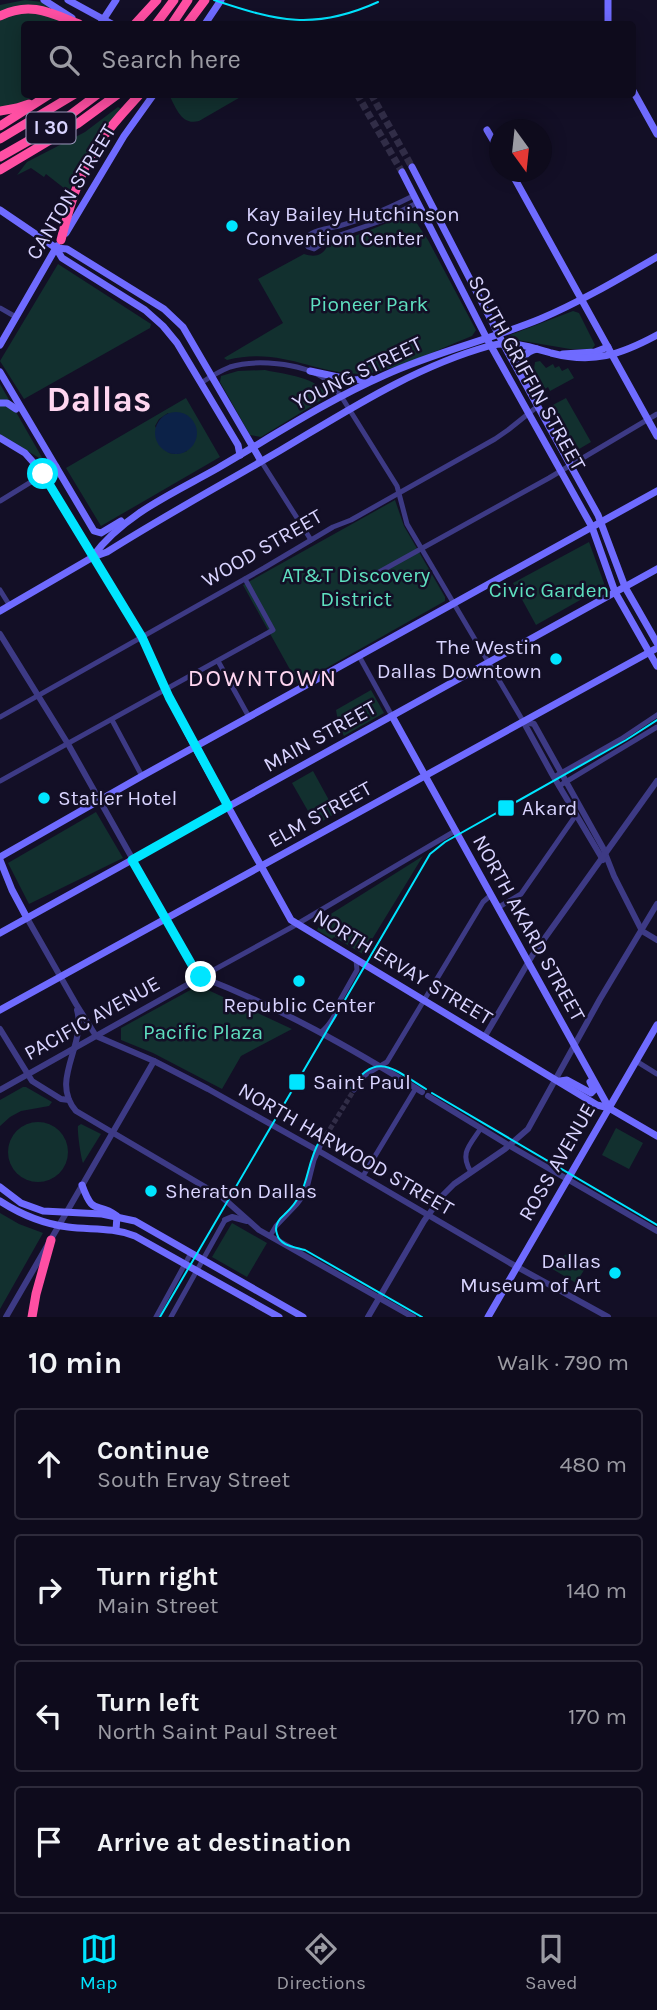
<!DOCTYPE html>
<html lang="en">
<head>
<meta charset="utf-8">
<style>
	body { margin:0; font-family:Karla,sans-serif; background:#1c1929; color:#f1f3f6 }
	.compass { position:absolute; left:489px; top:119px; width:63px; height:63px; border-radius:50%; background:#0e0b1c; box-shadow:0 4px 18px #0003; rotate:165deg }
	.stop { position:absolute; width:21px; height:21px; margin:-16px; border:5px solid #00e5ff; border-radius:50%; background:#fff }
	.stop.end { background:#00e5ff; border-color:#fff; box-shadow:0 2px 7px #0008 }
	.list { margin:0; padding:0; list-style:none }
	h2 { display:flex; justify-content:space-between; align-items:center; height:91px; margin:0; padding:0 28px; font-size:30px }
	h2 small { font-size:23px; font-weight:400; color:#9b9ba3 }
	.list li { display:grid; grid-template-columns:46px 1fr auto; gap:21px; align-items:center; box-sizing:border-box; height:112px; margin:0 14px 14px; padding:0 14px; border:2px solid #2e2b3b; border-radius:7px }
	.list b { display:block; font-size:26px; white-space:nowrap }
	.list p { margin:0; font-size:23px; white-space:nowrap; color:#9b9ba3 }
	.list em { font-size:23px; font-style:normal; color:#9b9ba3 }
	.icon { flex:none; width:38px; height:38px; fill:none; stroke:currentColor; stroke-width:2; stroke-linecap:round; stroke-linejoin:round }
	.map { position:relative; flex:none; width:657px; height:1317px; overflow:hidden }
	.search { position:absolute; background:#0e0b1c; box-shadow:0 4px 18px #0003; left:21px; right:21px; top:21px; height:77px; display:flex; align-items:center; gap:18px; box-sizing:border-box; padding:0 24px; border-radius:7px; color:#9b9ba3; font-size:26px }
	.sheet { height:595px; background:#0e0b1c }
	nav { display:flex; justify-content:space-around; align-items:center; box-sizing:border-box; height:98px; border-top:2px solid #2e2b3b; background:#0e0b1c; font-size:19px; color:#9b9ba3 }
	nav a { display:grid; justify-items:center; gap:4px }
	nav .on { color:#00e5ff }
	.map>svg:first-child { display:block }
</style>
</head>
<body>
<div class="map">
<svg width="657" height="1317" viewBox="0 0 657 1317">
	<rect width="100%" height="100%" fill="#130f26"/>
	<g fill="#12302f" fill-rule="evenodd">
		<polygon points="25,0 42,2 69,24 24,24 24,94 35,95 0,116 0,5"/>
		<path d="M169,95H244L199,121C181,126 176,107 169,95Z"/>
		<path d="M118,107L121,109C98,137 82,156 69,192L46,174L44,177L31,168L17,175L27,162L85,132Z"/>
		<path d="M407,215L412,216L428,240L476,330L472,336C444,347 389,374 360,374C311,373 281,347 227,360L224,358L283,323L258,279L304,254C316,258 324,255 328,244L350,238Z"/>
		<polygon points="58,264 151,324 150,328 24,399 0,361"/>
		<polygon points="573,311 579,313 595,345 592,349 570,349 511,339 510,335"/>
		<polygon points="540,361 546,368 553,364 555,368 559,366 562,371 568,368 574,378 550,391 548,387 545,389 534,369 535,362"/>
		<path d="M265,370C287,375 315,376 328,396L261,437L250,435L220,382L221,376L238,371Z"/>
		<polygon points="0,384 44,461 0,434"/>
		<path d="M186,398L220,457L101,526L66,468ZM168,413L187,451L176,454L169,453L155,426L159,419Z"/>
		<polygon points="566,398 591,442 574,452 549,407"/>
		<polygon points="395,500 404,526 445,597 445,601 298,684 243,585"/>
		<polygon points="589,542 605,586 536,625 513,583"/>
		<polygon points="371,690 384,713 344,736 339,727 336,710"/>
		<polygon points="313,771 336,813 316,825 292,783"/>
		<polygon points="96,812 123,858 29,904 8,863"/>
		<polygon points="423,856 363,954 334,937 332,939 317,930 319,926 318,922"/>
		<polygon points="194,988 208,990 292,1029 241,1056 222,1089 153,1053 121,1040 121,1028"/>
		<polygon points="23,1087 26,1087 52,1102 49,1106 21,1111 10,1117 0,1126 0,1100"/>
		<circle cx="38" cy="1152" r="30"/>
		<path d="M81,1124L101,1134L83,1163C81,1159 77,1131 78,1126Z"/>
		<polygon points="616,1128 643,1143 629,1169 602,1155"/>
		<polygon points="0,1213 19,1224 43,1233 0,1309"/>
		<polygon points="232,1223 267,1243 247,1277 212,1257"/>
		<polygon points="573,1253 589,1262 576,1283 539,1261 554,1265 565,1255"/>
	</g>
	<circle fill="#0c2248" cx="176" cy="433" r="21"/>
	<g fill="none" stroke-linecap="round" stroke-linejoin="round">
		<polyline stroke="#312d47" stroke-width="5" stroke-dasharray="5 2.5" stroke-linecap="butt" points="322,1142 354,1090"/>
		<g stroke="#312d47" stroke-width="7" stroke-dasharray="7 3.5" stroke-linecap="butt">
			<polyline points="357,94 402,172"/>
			<polyline points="371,94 412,167"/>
		</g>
		<g stroke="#3d3a85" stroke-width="5">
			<path d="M311,235H316L320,240V245L314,249L308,247C306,243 304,242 307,237C313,230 331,228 339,226C365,219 389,208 413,196"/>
			<polyline points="320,245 328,239 381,221 417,203"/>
			<polyline points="0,308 16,317"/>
			<path d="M201,383C210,377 220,371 230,367C255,359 300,363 322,377C330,381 335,389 341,396L397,486L407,524L523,721"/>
			<polyline points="261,461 311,540"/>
			<polyline points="0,501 57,466"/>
			<polyline points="372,576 549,478 657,414"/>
			<polyline points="0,590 10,606"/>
			<polyline points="359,656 392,716"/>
			<polyline points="218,661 249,717"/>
			<polyline points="0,717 264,568 333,527 351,520 495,439 508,430 538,406"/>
			<polyline points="112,720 142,776"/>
			<polyline points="554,777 621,739 657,715"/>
			<polyline points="0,781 273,630 245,579"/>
			<polyline points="559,786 657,727"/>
			<polyline points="499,907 521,894 576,815"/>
			<polyline points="201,977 292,927 455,831"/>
			<path d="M321,1032C329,1026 338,1012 339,1002L357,970L356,960"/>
			<polyline points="636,1061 657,1074"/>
			<polyline points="354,1090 365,1075 387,1062 483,902 491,895"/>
			<path d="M471,1172C459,1153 470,1145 481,1128"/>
			<polyline points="363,1176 416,1088"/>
			<polyline points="270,1236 276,1226 297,1204 306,1192 314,1160 322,1142"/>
			<polyline points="156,1317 191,1253"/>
			<polyline points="171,1317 225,1220"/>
		</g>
		<g stroke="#3d3a85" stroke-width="6">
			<path d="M0,634L68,744L196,972L201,977C279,1007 351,1048 422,1092"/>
			<polyline points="523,721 534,724 603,848 614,876 642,931 657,940"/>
			<polyline points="523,721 552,774 603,860"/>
			<polyline points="27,918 76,1004 96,1036 154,1061 208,1089 324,1154 510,1263 608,1317"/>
			<path d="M77,1010C87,1045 49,1080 76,1111L222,1197L259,1230L413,1317"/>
			<polyline points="0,1029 32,1081 61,1099 69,1100"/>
			<polyline points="485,1036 532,956 657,781"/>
			<polyline points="0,1090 201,977"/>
			<polyline points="428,1096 510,1146 657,1231"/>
			<polyline points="225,1220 232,1217 247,1221"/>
			<polyline points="6,1317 154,1061"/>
			<polyline points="368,1317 424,1221 442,1196 454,1184 505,1149 528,1129 600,999 657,904"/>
		</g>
		<g stroke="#6f6bff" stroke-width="7">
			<polyline points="44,0 72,18"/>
			<polyline points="68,0 112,24"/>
			<polyline points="608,0 608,24"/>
			<polyline points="101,23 116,0"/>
			<polyline points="205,24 221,0"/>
			<polyline points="632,89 657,134"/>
			<polyline points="487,130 500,152"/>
			<polyline points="412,167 506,349 598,515 625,587 657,643"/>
			<polyline points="402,172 486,337 592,527 615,592 657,666"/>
			<polyline points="511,172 657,436"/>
			<polyline points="0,210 56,248 62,258 145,310 163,326 177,343 238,445 240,455"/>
			<polyline points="66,233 124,136 154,94"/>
			<polyline points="56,248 67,249 164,309 183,327 261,461"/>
			<polyline points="0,345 57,246"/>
			<polyline points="563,354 595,352 608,347"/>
			<polyline points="310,371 352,380 371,379"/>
			<polyline points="0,372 94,531 101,533 121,521"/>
			<path d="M520,373C520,360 524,352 537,349"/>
			<polyline points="0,403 7,403 16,409"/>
			<polyline points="0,438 25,453 41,471 142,637 169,697 195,747 291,920 597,1105 609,1108"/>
			<path d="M93,556C124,514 174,493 218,468C273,436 326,401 385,375C435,352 489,340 540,319C580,302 619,279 657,257"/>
			<path d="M0,611L93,557L107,552C164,516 223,484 281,450C347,411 414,367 489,346C511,340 530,347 551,353C593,364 620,355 657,335"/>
			<polyline points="392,716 609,1108 657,1136"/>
			<polyline points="0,857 142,776 657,491"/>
			<polyline points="0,860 12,890 27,918"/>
			<polyline points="0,933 657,569"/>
			<polyline points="0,1010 657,648"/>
			<polyline points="560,1081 567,1080 591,1093 594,1090 590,1082"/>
			<path d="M82,1185C94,1218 96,1200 117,1216L116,1230"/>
			<polyline points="0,1187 21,1203 43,1211 102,1214 135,1221 303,1317"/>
			<path d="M0,1201C20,1214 45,1224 68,1227C91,1230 112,1227 135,1236L279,1317"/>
			<polyline points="488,1317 657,1025"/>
		</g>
		<g stroke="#ff4fa3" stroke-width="9">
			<path d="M0,16C30,1 51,13 79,24"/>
			<polyline points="135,24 157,0"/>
			<polyline points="156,24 174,0"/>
			<polyline points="172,24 188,0"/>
			<polyline points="187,24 205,0"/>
			<polyline points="0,111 17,108 29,104"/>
			<polyline points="0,126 50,94"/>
			<polyline points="0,139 75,94"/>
			<polyline points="0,157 58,124 98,94"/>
			<polyline points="0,170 77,124 118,94"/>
			<path d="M61,240C69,208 78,177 95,149C107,129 124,112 140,94"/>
			<polyline points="32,1317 36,1294 51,1240"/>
		</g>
		<g stroke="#00e5ff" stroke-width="2">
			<path d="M214,0C277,21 314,31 378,2"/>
			<path d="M351,1088C377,1049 395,1071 426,1089"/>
			<polyline points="432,1093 657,1225"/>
			<path d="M320,1140C303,1170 312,1189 284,1215C278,1220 274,1226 277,1234C280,1246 295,1247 305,1250L422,1317"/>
			<polyline points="160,1317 430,854 445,842 626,740 657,720"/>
		</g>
	</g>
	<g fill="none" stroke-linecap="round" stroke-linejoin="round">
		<polyline stroke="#00e5ff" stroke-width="9" points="43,474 142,637 169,697 228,806 132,860 196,972 201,977"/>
	</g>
	<g fill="#00e5ff" stroke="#130f26" stroke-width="2.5">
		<circle cx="232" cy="226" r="7"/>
		<circle cx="556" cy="659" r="7"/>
		<circle cx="44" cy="798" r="7"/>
		<rect x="497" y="799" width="18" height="18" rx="3.5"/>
		<circle cx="299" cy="981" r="7"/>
		<rect x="288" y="1073" width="18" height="18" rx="3.5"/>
		<circle cx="151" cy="1191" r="7"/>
		<circle cx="615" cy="1273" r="7"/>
	</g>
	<g text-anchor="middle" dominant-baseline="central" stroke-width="5" stroke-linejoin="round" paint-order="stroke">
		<rect fill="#130f26" stroke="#9e99be" stroke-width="2" x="26.5" y="112.5" width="49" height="31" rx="5"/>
		<g font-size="19" font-weight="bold" fill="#d9d4ff">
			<text x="51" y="128">I 30</text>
		</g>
		<g font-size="21" fill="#d9d4ff" stroke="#130f26">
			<text transform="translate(71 192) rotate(-59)">CANTON STREET</text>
			<text transform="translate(357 373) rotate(-26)">YOUNG STREET</text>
			<text transform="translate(527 373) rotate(61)">SOUTH GRIFFIN STREET</text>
			<text transform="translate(262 548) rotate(-30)">WOOD STREET</text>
			<text transform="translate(320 736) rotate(-29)">MAIN STREET</text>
			<text transform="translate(320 814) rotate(-29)">ELM STREET</text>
			<text transform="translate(529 928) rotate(61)">NORTH AKARD STREET</text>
			<text transform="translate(403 967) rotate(31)">NORTH ERVAY STREET</text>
			<text transform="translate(92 1018) rotate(-29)">PACIFIC AVENUE</text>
			<text transform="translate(346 1149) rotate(30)">NORTH HARWOOD STREET</text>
			<text transform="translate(557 1162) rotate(-60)">ROSS AVENUE</text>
		</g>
		<g font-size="21" fill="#d9d4ff" stroke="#130f26" text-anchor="start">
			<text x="246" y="214">Kay Bailey Hutchinson<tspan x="246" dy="24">Convention Center</tspan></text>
			<text x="542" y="647" text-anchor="end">The Westin<tspan x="542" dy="24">Dallas Downtown</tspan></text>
			<text x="58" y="798">Statler Hotel</text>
			<text x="522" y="808">Akard</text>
			<text x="299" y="1005" text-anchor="middle">Republic Center</text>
			<text x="313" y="1082">Saint Paul</text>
			<text x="165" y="1191">Sheraton Dallas</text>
			<text x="601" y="1261" text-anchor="end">Dallas<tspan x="601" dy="24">Museum of Art</tspan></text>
		</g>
		<g font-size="21" fill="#5fe0c0" stroke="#130f26">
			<text x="369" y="304">Pioneer Park</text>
			<text x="356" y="575">AT&amp;T Discovery<tspan x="356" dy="24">District</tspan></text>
			<text x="549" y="590">Civic Garden</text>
			<text x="203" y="1032">Pacific Plaza</text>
		</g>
		<g font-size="24" letter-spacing="2" fill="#ffd6f0" stroke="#130f26">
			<text x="263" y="678">DOWNTOWN</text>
		</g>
		<g font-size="35" font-weight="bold" fill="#ffd6f0" stroke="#130f26">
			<text x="99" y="399">Dallas</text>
		</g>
	</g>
</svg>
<svg class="compass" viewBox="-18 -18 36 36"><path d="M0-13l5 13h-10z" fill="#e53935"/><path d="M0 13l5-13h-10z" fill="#9b9ba3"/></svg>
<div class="stop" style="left:43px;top:474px"></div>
<div class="stop end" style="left:201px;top:977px"></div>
<div class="search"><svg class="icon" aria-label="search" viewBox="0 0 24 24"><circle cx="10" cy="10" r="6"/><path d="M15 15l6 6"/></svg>Search here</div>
</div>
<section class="sheet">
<h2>10 min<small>Walk · 790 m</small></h2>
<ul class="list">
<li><svg class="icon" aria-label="ahead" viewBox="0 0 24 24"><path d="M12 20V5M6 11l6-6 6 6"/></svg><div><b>Continue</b><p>South Ervay Street</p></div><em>480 m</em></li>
<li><svg class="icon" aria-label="right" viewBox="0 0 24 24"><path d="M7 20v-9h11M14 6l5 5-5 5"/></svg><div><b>Turn right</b><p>Main Street</p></div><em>140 m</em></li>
<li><svg class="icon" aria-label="left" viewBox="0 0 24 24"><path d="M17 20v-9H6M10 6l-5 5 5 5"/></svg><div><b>Turn left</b><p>North Saint Paul Street</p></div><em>170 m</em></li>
<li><svg class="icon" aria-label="arrive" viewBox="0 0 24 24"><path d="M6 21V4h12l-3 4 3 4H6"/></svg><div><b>Arrive at destination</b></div></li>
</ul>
</section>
<nav>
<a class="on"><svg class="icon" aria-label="map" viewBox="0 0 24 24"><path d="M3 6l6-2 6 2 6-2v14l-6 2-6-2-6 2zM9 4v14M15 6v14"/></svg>Map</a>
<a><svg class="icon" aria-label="directions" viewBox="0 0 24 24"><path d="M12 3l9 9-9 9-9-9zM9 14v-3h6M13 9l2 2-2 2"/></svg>Directions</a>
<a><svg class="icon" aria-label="saved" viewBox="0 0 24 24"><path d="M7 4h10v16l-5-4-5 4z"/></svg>Saved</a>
</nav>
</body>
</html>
